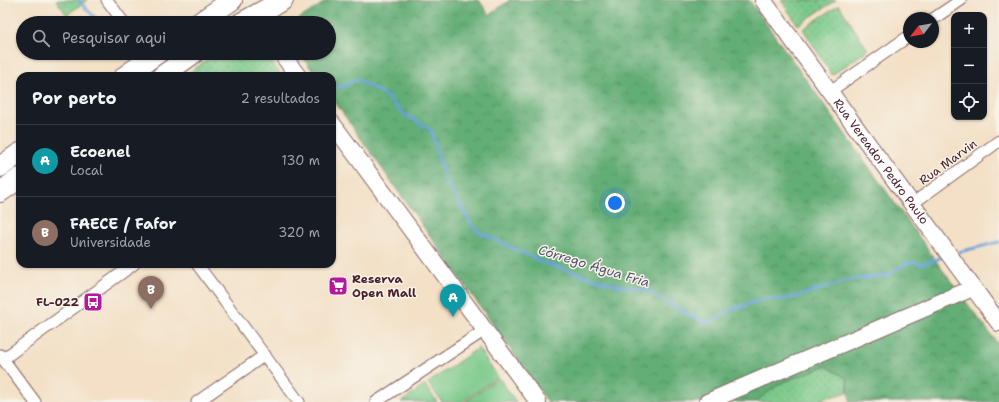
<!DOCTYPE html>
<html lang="pt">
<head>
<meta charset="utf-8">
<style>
	body { margin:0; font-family:"Shantell Sans",sans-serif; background:#242831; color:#f1f3f6 }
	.controls { position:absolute; right:12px; top:12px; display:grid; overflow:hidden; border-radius:8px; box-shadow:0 1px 3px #0004 }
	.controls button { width:36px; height:36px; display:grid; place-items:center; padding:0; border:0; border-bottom:1px solid #363941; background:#171b24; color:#f1f3f6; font:20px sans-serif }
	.compass { position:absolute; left:903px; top:12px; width:36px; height:36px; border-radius:50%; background:#171b24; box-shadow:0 1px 3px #0004; rotate:239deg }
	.you { position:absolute; left:615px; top:203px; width:14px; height:14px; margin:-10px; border:3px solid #fff; border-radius:50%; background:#1a73e8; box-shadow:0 0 0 6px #1a73e833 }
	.badge { display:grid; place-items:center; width:26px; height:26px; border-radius:50%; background:#7c3aed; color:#fff; font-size:13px; font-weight:700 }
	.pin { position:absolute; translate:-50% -33px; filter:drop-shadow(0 1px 2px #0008) }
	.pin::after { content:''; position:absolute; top:21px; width:14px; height:12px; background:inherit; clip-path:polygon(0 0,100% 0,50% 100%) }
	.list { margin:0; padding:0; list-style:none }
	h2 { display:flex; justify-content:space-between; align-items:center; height:52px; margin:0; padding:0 16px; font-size:17px }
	h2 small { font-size:13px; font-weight:400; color:#9ea1a6 }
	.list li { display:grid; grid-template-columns:26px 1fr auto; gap:12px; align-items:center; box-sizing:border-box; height:72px; padding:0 16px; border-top:1px solid #363941 }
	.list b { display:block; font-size:15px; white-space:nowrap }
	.list p { margin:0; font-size:13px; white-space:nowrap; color:#9ea1a6 }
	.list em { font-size:13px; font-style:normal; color:#9ea1a6 }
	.icon { flex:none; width:22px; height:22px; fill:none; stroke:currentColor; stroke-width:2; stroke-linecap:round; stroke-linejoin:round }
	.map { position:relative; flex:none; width:999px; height:402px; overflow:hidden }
	.search { position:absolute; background:#171b24; box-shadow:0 1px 3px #0004; left:16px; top:16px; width:320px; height:44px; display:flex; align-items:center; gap:10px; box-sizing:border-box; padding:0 14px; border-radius:22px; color:#9ea1a6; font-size:15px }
	.panel { position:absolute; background:#171b24; box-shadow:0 1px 3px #0004; left:16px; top:72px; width:320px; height:196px; border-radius:12px }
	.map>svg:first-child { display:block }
</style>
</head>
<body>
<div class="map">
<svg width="999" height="402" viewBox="0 0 999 402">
	<defs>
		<pattern id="grass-dots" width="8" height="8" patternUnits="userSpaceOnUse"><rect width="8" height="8" fill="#7ac98a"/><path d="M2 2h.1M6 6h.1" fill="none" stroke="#6bac77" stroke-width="1.8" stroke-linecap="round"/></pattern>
		<pattern id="forest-crowns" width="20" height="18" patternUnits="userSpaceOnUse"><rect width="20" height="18" fill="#63ad76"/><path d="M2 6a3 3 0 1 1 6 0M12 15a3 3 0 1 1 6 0" fill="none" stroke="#548c61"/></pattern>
		<pattern id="wetland-marsh" width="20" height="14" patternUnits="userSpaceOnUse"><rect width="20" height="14" fill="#7ac98a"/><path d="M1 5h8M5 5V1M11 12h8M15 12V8" fill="none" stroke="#6bac77"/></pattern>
	</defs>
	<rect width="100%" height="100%" fill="#f7f3e8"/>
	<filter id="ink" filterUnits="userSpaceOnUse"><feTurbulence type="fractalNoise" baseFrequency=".025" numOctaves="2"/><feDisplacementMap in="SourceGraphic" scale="8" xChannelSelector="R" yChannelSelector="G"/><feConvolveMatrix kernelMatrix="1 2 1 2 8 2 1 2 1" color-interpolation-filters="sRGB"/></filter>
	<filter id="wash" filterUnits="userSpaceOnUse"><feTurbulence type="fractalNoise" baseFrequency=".012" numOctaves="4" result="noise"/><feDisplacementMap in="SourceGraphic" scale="16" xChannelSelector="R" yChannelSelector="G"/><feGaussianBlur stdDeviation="0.9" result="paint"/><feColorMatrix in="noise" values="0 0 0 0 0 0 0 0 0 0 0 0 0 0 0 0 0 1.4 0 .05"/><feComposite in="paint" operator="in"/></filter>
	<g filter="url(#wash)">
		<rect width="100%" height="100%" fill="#f3e0c6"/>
		<g fill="url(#grass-dots)" stroke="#62745a">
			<polygon points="781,0 836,0 798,25"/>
			<polygon points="839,5 868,50 832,75 803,29"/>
			<polygon points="217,53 265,53 282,76 184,76"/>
			<polygon points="825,366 847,378 848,392 812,402 755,402 779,384"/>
		</g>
		<polygon fill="url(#forest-crowns)" stroke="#566650" points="328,0 479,0 489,15 510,0 749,0 960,294 999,345 999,402 850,402 847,378 825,366 779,384 755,402 548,402 332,98 332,76 316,76 300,53 329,53 329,23 293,23"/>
		<polygon fill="url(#wetland-marsh)" stroke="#62745a" points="56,0 87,0 67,15"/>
		<g fill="#7ac98a" stroke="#62745a">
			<polygon points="478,348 498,377 462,402 442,402 428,383"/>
			<polygon points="499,378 516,402 465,402"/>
			<polygon points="425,385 437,402 401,402"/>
		</g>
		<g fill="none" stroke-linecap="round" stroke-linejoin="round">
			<g stroke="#66a2d7" stroke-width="3">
				<polyline points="78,0 100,23"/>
				<polyline points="128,53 134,61"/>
				<polyline points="332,87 345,86 356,79 385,95 404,114 431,130 445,180 475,230 544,263 609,283 648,291 690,316 709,323 733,309 764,299 788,299 850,280 888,275 909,262 923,264 943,257"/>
				<polyline points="959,252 999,242"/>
			</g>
		</g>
	</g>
	<g filter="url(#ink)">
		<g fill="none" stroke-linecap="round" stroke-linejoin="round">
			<g stroke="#856361" stroke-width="13">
				<g id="street">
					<polyline points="107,0 124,23"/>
					<polyline points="933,19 961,0"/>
					<polyline points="829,92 909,36"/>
					<polyline points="912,204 999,141"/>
					<polyline points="197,264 299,402"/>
					<polyline points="0,355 35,402"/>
					<polyline points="3,359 134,264"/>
					<polyline points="197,402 265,355"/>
					<polyline points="376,402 485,330"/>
				</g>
			</g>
			<g stroke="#856361" stroke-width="18">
				<g id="secondary">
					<path id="s1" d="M763,0L999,323"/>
					<polyline points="281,53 298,76"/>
					<polyline points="332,123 538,402"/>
					<polyline points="707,402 973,288"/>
				</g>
			</g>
			<g stroke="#856361" stroke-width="22">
				<g id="highway">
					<polyline points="199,23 232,0"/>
					<polyline points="241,23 283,0"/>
					<polyline points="125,76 158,53"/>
					<polyline points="162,76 194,53"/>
					<polyline points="0,167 20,153"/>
					<polyline points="0,192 20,178"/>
				</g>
			</g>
			<use href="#street" stroke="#fff" stroke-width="11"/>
			<use href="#secondary" stroke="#fff" stroke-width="16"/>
			<use href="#highway" stroke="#fff" stroke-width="20"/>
		</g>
	</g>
	<defs>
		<g id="supermarket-square" transform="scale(1)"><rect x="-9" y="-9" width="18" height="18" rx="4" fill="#b5179e" stroke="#f7f3e8"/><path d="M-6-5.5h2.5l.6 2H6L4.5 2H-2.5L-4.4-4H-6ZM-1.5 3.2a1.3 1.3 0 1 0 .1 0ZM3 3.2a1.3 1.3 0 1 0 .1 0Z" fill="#fff"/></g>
		<g id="bus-square" transform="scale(1)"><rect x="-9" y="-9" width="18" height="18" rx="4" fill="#b5179e" stroke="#f7f3e8"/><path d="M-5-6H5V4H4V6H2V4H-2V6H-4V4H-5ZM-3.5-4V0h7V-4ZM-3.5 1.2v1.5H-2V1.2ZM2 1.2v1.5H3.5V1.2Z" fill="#fff"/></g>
	</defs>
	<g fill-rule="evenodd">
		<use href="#supermarket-square" x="338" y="286"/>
		<use href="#bus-square" x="93" y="302"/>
	</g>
	<g text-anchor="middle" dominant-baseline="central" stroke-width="3" stroke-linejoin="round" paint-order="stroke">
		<g font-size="12" fill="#4a1f2b" stroke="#f7f3e8">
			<text stroke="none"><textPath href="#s1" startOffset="200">Rua Vereador Pedro Paulo</textPath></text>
			<text transform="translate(948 162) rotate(-36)">Rua Marvin</text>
		</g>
		<g font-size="12" font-weight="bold" fill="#4a1f2b" stroke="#f7f3e8" text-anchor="start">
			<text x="352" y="279">Reserva<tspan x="352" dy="14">Open Mall</tspan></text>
			<text x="79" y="302" text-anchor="end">FL-022</text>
		</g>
		<g font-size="13" font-style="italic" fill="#555370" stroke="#f7f3e8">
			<text transform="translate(594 266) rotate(17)">Córrego Água Fria</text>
		</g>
	</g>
</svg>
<div class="controls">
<button>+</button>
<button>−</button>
<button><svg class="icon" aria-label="locate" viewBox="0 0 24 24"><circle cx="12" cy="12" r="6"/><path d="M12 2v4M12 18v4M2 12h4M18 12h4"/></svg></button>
</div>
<svg class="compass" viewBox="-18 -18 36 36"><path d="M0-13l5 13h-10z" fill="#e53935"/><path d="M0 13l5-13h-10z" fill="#9ea1a6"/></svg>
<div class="you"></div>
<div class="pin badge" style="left:453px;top:317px;background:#0f9aa8">A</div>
<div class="pin badge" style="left:151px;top:309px;background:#8d6e63">B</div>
<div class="search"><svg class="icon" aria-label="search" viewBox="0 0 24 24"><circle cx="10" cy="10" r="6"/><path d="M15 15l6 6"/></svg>Pesquisar aqui</div>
<section class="panel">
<h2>Por perto<small>2 resultados</small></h2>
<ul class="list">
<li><span class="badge" style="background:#0f9aa8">A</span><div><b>Ecoenel</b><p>Local</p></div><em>130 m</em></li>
<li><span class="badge" style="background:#8d6e63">B</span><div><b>FAECE / Fafor</b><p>Universidade</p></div><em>320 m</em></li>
</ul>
</section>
</div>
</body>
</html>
